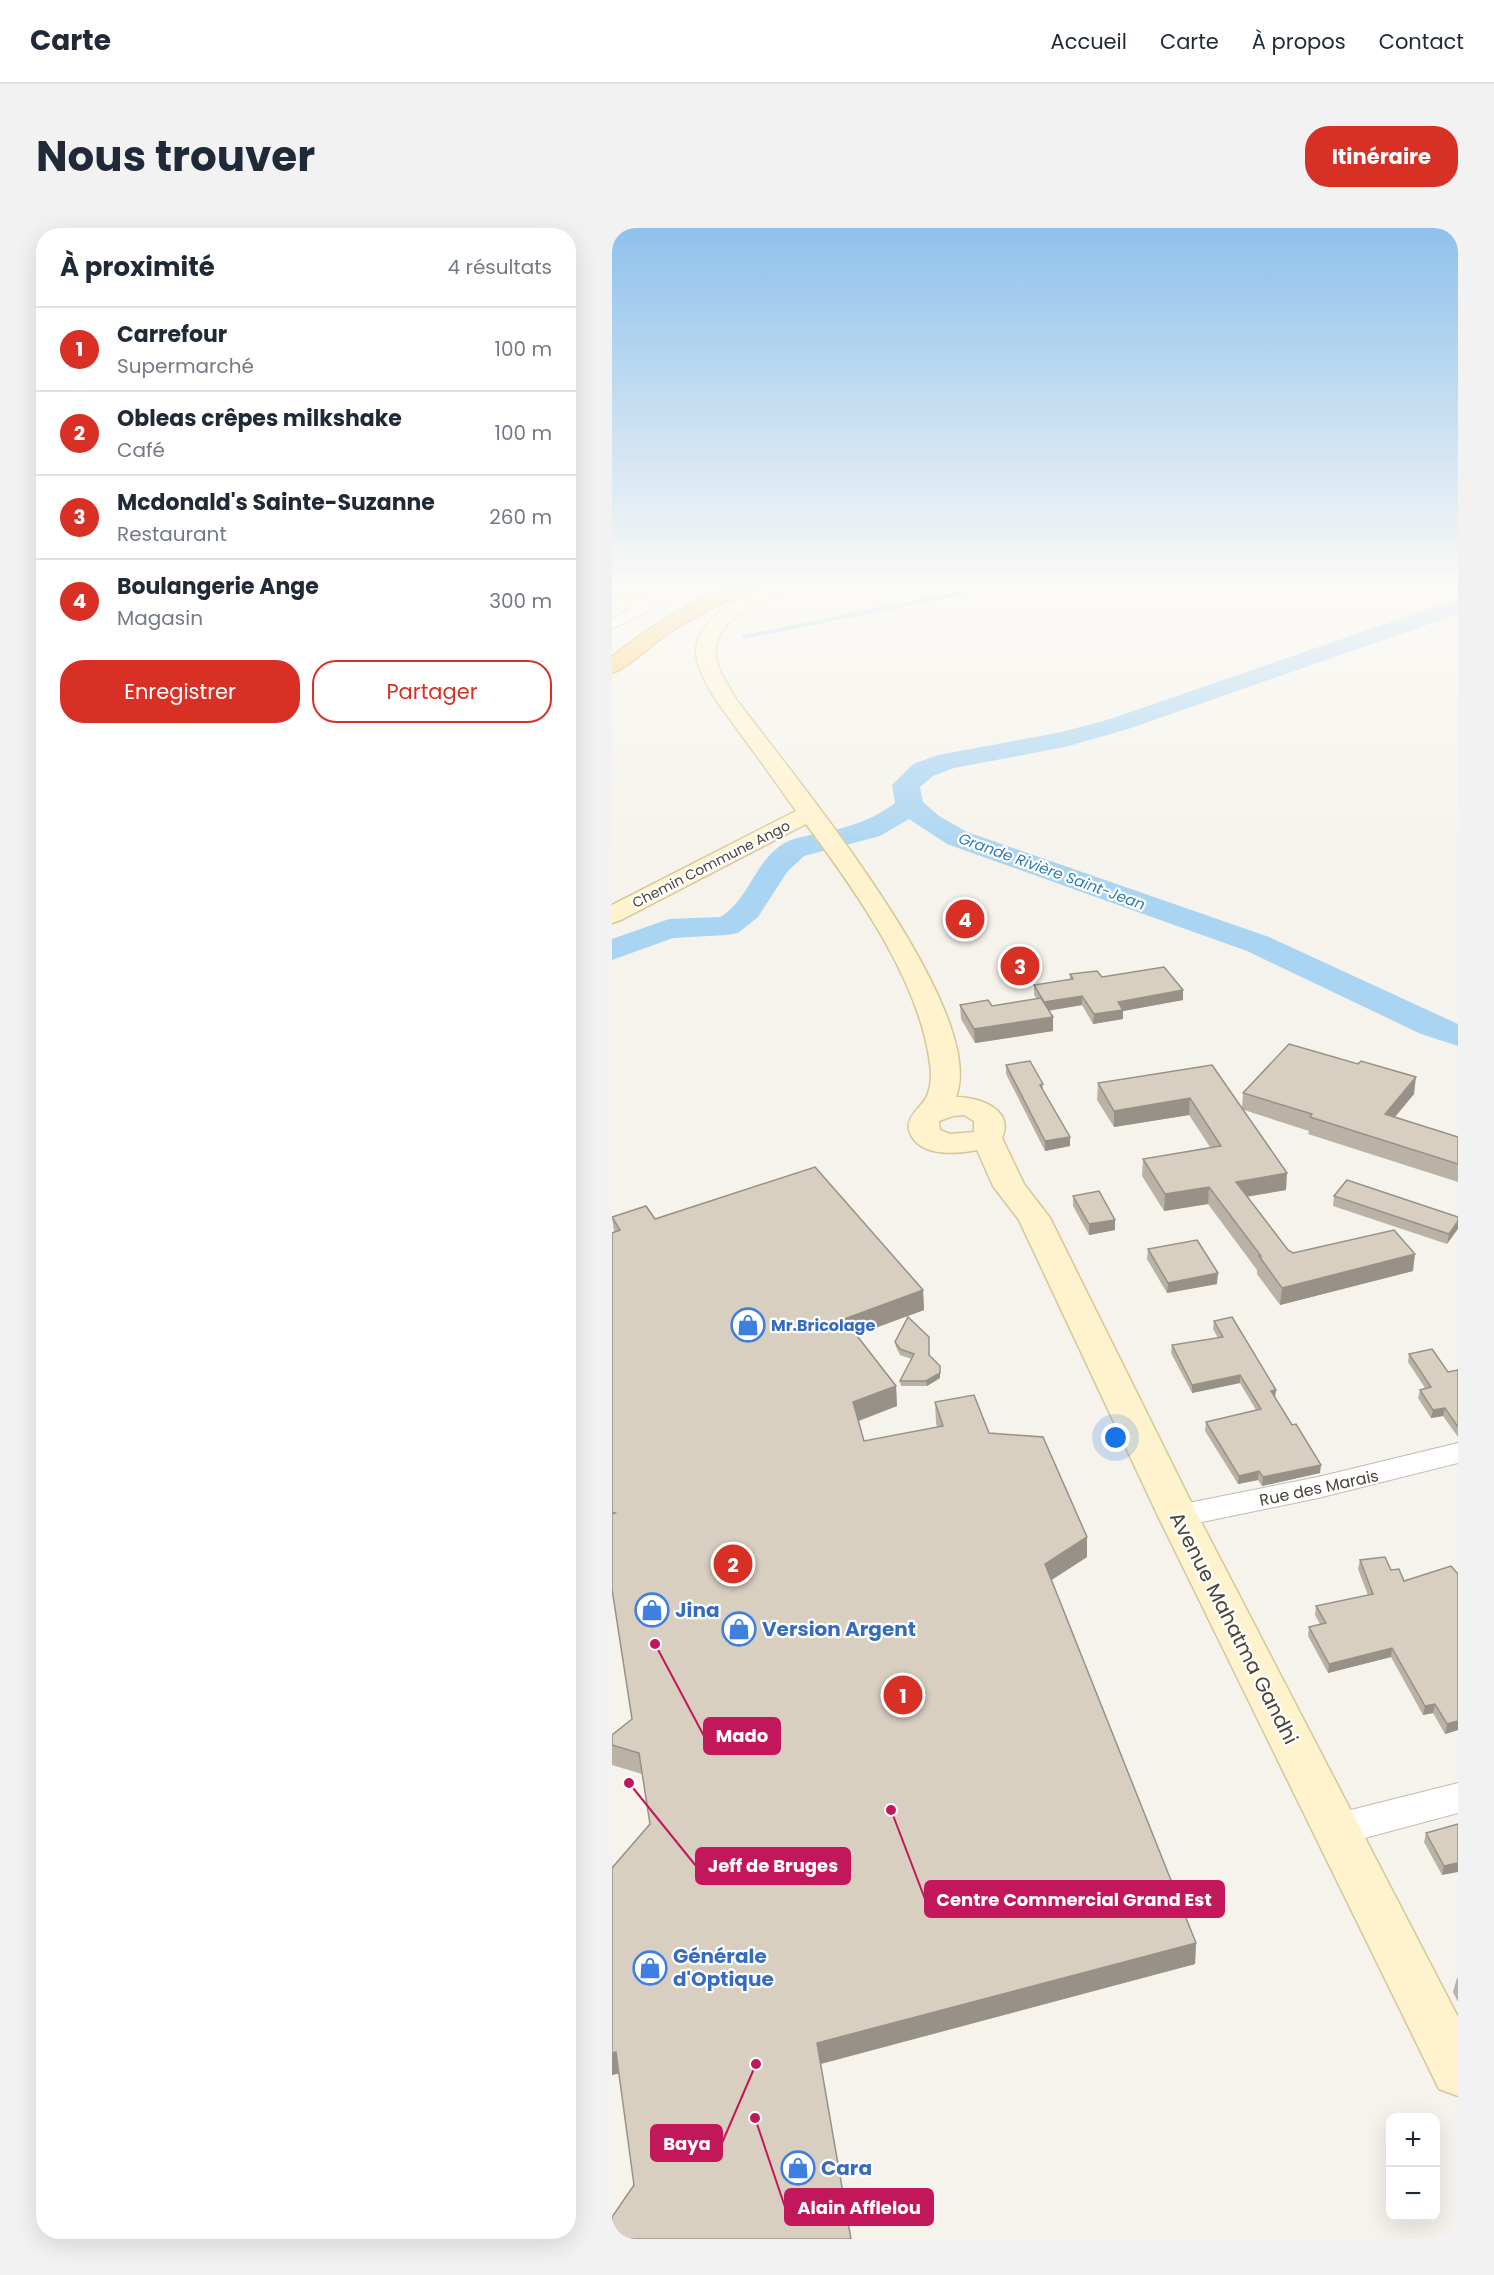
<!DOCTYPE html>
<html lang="fr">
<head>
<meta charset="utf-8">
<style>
	body { margin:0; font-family:Poppins,sans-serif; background:#f2f2f3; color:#1f2937 }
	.controls { position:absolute; right:18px; bottom:18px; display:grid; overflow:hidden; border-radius:12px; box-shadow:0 6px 24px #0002 }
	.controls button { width:54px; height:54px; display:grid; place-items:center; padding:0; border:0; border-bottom:2px solid #e0e1e3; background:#fff; color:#1f2937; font:30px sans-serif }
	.you { position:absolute; left:504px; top:1210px; width:21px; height:21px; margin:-15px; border:4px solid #fff; border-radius:50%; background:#1a73e8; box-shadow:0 0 0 9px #1a73e833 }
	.badge { display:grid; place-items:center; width:39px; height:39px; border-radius:50%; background:#d93025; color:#fff; font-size:20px; font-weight:700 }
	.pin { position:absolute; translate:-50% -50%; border:3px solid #fff; box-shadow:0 2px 6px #0006 }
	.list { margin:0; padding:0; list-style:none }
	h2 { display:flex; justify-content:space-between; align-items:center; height:78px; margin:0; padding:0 24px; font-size:26px }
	h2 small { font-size:20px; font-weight:400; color:#747a83 }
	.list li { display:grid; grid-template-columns:39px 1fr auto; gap:18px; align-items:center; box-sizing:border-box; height:84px; padding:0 24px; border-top:2px solid #e0e1e3 }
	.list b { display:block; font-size:22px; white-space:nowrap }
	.list p { margin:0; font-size:20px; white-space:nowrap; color:#747a83 }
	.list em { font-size:20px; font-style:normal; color:#747a83 }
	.actions { display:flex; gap:12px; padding:18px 24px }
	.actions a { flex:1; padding:14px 0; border:2px solid #d93025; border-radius:24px; text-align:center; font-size:21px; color:#d93025 }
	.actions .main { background:#d93025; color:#fff }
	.map { position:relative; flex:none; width:846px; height:2011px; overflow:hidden; border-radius:24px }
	header { display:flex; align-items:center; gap:36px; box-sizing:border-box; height:84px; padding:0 30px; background:#fff; border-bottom:2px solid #e0e1e3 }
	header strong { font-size:28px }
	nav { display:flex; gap:33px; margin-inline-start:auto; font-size:21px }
	.intro { display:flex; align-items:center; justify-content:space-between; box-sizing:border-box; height:144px; padding:0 36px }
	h1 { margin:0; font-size:42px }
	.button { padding:15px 27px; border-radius:24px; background:#d93025; color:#fff; font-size:21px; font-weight:700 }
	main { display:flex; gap:36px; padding:0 36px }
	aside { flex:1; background:#fff; border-radius:24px; box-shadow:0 6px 24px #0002 }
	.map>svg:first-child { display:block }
</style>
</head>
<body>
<header>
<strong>Carte</strong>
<nav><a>Accueil</a><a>Carte</a><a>À propos</a><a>Contact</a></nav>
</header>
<div class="intro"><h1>Nous trouver</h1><a class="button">Itinéraire</a></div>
<main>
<aside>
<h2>À proximité<small>4 résultats</small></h2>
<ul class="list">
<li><span class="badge">1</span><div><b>Carrefour</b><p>Supermarché</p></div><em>100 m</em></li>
<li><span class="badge">2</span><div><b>Obleas crêpes milkshake</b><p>Café</p></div><em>100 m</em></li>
<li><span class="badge">3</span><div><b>Mcdonald's Sainte-Suzanne</b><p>Restaurant</p></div><em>260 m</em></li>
<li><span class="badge">4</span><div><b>Boulangerie Ange</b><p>Magasin</p></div><em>300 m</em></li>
</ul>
<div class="actions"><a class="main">Enregistrer</a><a>Partager</a></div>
</aside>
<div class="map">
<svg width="846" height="2011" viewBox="0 0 846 2011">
	<rect width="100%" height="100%" fill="#f6f3ec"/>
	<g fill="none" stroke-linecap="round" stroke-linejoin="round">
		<polyline stroke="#a9d4f2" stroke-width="4" points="132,409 339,367 387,354"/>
		<path fill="#a9d4f2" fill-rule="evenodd" d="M846,371V386L516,501L453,519L342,540L321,548L308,559L311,574L327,588L355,604L657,709L846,796V818L809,806L635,723L335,616L297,591L268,608L192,628L175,644L146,689L126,705L115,707L61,710L0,732V711L57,691L108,689C137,672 142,634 171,616C184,608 201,607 215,604C240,598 262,591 283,575L280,557L301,536L326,527L450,504L498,491Z"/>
		<g stroke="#c2bbae" stroke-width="2">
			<g id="street">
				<polygon points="77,354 96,354 70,367 41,375 37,382 0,401 0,391 27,376 28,370"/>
				<polygon points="846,1215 846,1235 706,1270 566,1299 555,1296 551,1288 555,1280 566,1277 706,1249"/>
				<polygon points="846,1555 846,1585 723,1618 710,1613 705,1602 710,1591 723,1586"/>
			</g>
		</g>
		<g stroke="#d6c79b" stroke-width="3">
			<g id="secondary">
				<path d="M166,354H190L187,358C158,370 99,388 104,429C106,444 117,458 124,471C178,544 378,781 344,869C366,869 403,881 390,910L412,956L438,990L586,1288L846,1789V1868L827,1861L546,1288L407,992L381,958L365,922C345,926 310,929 299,907C290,890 309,881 315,868C319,858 320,847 318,836C308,753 243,662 194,596L9,692L0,695V677L184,583C165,556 145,528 125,501C111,482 95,462 87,439C84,430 83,420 86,412C98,380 137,366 166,354ZM352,887L362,893V904L338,906L328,902L327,893L341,888Z"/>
				<polygon points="33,368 39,369 42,373 39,377 0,381 0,371"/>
			</g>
		</g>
		<g stroke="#e0a43c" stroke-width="3">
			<path id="highway" d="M125,354H149L146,358C115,372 85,387 56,405C41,415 15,441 0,445V429C38,397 81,374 125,354Z"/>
		</g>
		<use href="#street" fill="#fff" fill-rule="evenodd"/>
		<use href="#secondary" fill="#fff3cd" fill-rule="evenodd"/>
		<use href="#highway" fill="#ffcf6e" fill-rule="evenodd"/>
	</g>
	<g fill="#bab2a6">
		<polygon points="458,746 490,749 571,762 571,772 511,783 511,791 481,796 470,777 437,783 441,789 441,803 363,815 349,791 348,777 380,778 425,771 422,767 422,757 458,752"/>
		<polygon points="394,837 431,856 431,862 458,909 458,918 433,923 394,846"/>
		<polygon points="486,855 630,880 631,865 802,866 783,889 846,909 846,954 696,906 697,903 632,882 674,962 635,968 676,1022 681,1025 801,1043 668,1077 645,1046 645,1042 596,976 552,983 530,948 531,931 598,919 577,887 502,899 485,872"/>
		<polygon points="461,968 503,992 503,1002 477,1007 461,978"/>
		<polygon points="722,968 846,989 835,1016 721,978"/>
		<polygon points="0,989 43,991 311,1062 312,1082 244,1107 284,1158 285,1178 247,1193 252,1213 325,1199 324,1195 323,1174 377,1205 475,1329 439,1352 584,1715 583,1736 209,1836 22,1957 7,1845 0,1847 0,1640 38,1596 30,1546 0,1537 0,1507 20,1491 0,1361 0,1005 2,1004"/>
		<polygon points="536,1021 605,1056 555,1065 535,1031"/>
		<polygon points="602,1093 663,1170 708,1245 650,1258 646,1252 626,1256 593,1203 594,1194 644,1182 628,1155 580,1165 559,1125 560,1117 606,1110 601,1101"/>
		<polygon points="283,1114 317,1127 328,1138 328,1150 315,1158 289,1158 288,1153 300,1131 288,1127 284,1119"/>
		<polygon points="797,1126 836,1144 846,1142 846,1209 831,1188 819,1190 806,1170 808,1162 813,1160 796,1134"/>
		<polygon points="748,1332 779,1342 792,1353 846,1346 846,1502 833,1506 821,1485 811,1487 779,1429 716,1445 696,1408 697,1399 708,1396 703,1387 704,1378 756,1367 746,1341"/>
		<polygon points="846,1596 830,1647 812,1614 814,1605"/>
		<polygon points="845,1750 846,1750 846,1774 841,1764"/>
	</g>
	<g fill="#979187">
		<polygon points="571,762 571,772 511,783 511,791 481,796 482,786 506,774"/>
		<polygon points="470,768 470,777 432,783 432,774"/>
		<polygon points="441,789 441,803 363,815 362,801"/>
		<polygon points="804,849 802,866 771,903 773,886"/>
		<polygon points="578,870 577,887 502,899 502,883"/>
		<polygon points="458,909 458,918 433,923 433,913"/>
		<polygon points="675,945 674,962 622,971 624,954"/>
		<polygon points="597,959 596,976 552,983 553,966"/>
		<polygon points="503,992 503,1002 477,1007 477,996"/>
		<polygon points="846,993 846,1001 835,1016 837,1006"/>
		<polygon points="803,1026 801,1043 668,1077 670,1060"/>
		<polygon points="606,1045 605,1056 555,1065 556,1055"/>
		<polygon points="311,1062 312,1082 233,1111 232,1091"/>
		<polygon points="328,1145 328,1150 315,1158 314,1153"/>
		<polygon points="628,1147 628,1155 580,1165 580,1157"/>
		<polygon points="284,1158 285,1178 243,1194 241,1174"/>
		<polygon points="664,1162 663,1170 659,1163"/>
		<polygon points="833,1180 831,1188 819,1190 821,1182"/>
		<polygon points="709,1237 708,1245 650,1258 651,1249"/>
		<polygon points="647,1243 646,1252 626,1256 627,1248"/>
		<polygon points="475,1309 475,1329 432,1357 433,1336"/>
		<polygon points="780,1420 779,1429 716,1445 717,1436"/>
		<polygon points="823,1476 821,1485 811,1487 813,1478"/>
		<polygon points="846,1493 846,1502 833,1506 835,1496"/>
		<polygon points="846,1635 846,1644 830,1647 832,1638"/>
		<polygon points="584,1715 583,1736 208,1836 205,1815"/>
		<polygon points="4,1824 9,1845 0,1847 0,1825"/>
	</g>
	<g fill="#d8cfc1" stroke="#979187" stroke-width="1.5">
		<polygon points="552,739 571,762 506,774 511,782 482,786 470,768 432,774 422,757 461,751 458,746 485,743 490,749"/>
		<polygon points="429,770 441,789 362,801 348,777 376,772 380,778"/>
		<polygon points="677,816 746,836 749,833 804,849 773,886 846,909 846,936 698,889 700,886 631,865"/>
		<polygon points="418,833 431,856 428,857 458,909 433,913 394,837"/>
		<polygon points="600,837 675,945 624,954 676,1022 681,1025 782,1002 803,1026 670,1060 647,1028 649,1028 597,959 553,966 531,931 609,918 578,870 502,883 486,855"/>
		<polygon points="203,939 311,1062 232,1091 284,1158 241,1174 252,1213 331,1198 323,1174 362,1167 377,1205 431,1209 475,1309 433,1336 584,1715 205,1815 239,2011 0,2011 0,1989 22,1957 4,1824 0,1825 0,1640 38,1596 27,1525 0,1517 0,1507 20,1491 0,1361 0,1286 3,1285 0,1284 0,1005 8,1002 0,989 34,978 43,991"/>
		<polygon points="735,952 846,989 846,993 837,1006 722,968"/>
		<polygon points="487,963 503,992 477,996 461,968"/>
		<polygon points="585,1012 606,1045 556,1055 536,1021"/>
		<polygon points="296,1089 317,1109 317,1127 328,1138 328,1145 314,1153 288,1153 302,1126 288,1121 283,1114"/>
		<polygon points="620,1089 664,1162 659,1163 680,1197 684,1196 709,1237 651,1249 647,1243 627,1248 594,1194 649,1181 628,1147 580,1157 560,1117 611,1109 602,1093"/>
		<polygon points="820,1121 836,1144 846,1142 846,1199 833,1180 821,1182 808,1162 819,1159 797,1126"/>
		<polygon points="773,1329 779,1342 787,1341 792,1353 839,1338 846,1346 846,1493 835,1496 823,1476 813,1478 780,1420 717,1436 697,1399 714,1395 704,1378 761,1366 748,1332"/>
		<polygon points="846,1596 846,1635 832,1638 814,1605"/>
	</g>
	<linearGradient id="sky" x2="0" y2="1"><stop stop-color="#8fc1ec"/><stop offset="0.56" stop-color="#fbfaf6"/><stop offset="1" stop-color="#fbfaf6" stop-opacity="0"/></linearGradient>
	<rect width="846" height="635" fill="url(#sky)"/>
	<defs>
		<g id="shop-ring" transform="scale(1.725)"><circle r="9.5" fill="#fff" stroke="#3f7fe0" stroke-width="1.5"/><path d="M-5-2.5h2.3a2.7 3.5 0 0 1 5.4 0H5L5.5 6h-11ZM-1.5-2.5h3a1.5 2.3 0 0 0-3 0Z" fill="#3f7fe0"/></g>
	</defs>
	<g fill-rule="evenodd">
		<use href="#shop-ring" x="136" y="1097"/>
		<use href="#shop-ring" x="40" y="1382"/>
		<use href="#shop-ring" x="127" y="1401"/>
		<use href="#shop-ring" x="38" y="1740"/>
		<use href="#shop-ring" x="186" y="1940"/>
	</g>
	<g text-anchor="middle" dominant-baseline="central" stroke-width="4.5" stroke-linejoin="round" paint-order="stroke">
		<g font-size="14" fill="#4b4439" stroke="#fff">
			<text transform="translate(99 636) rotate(-27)">Chemin Commune Ango</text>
		</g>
		<g font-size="15" font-style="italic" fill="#2e7ab2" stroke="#fff">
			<text transform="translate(440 643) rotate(20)">Grande Rivière Saint-Jean</text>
		</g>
		<g font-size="16" font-weight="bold" fill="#366cbe" stroke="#fff" text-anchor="start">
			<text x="159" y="1097">Mr.Bricolage</text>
		</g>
		<g font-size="16" fill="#4b4439" stroke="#fff">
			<text transform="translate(707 1260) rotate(-12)">Rue des Marais</text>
		</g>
		<g font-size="20" font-weight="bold" fill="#366cbe" stroke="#fff" text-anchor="start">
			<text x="63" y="1382">Jina</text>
			<text x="150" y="1401">Version Argent</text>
			<text x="61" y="1728">Générale<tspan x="61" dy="23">d'Optique</tspan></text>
			<text x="209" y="1940">Cara</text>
		</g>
		<g font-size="20" fill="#4b4439" stroke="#fff">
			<text transform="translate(622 1400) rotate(63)">Avenue Mahatma Gandhi</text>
		</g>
	</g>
	<path fill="none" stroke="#c2185b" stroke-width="2" d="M43 1416L92 1508M17 1555L84 1638M279 1582L313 1671M144 1836L110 1915M143 1890L173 1979"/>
	<g fill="#c2185b" stroke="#fff" stroke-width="2">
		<circle cx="43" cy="1416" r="6"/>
		<circle cx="17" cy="1555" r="6"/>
		<circle cx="279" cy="1582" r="6"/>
		<circle cx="144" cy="1836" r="6"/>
		<circle cx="143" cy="1890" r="6"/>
	</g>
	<g fill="#c2185b" stroke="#c2185b" stroke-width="2">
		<rect x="92" y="1490" width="76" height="36" rx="6"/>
		<rect x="84" y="1620" width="154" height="36" rx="6"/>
		<rect x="313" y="1653" width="299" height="36" rx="6"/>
		<rect x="39" y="1897" width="71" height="36" rx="6"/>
		<rect x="173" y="1961" width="148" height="36" rx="6"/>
	</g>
	<g font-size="18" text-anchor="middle" font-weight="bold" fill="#fff">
		<text x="130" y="1514">Mado</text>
		<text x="161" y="1644">Jeff de Bruges</text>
		<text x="462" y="1678">Centre Commercial Grand Est</text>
		<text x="75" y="1922">Baya</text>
		<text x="247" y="1986">Alain Afflelou</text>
	</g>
</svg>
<div class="controls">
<button>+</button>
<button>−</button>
</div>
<div class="you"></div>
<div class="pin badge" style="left:291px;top:1467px">1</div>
<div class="pin badge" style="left:121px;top:1336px">2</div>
<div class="pin badge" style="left:408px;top:738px">3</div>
<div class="pin badge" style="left:353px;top:691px">4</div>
</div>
</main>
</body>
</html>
